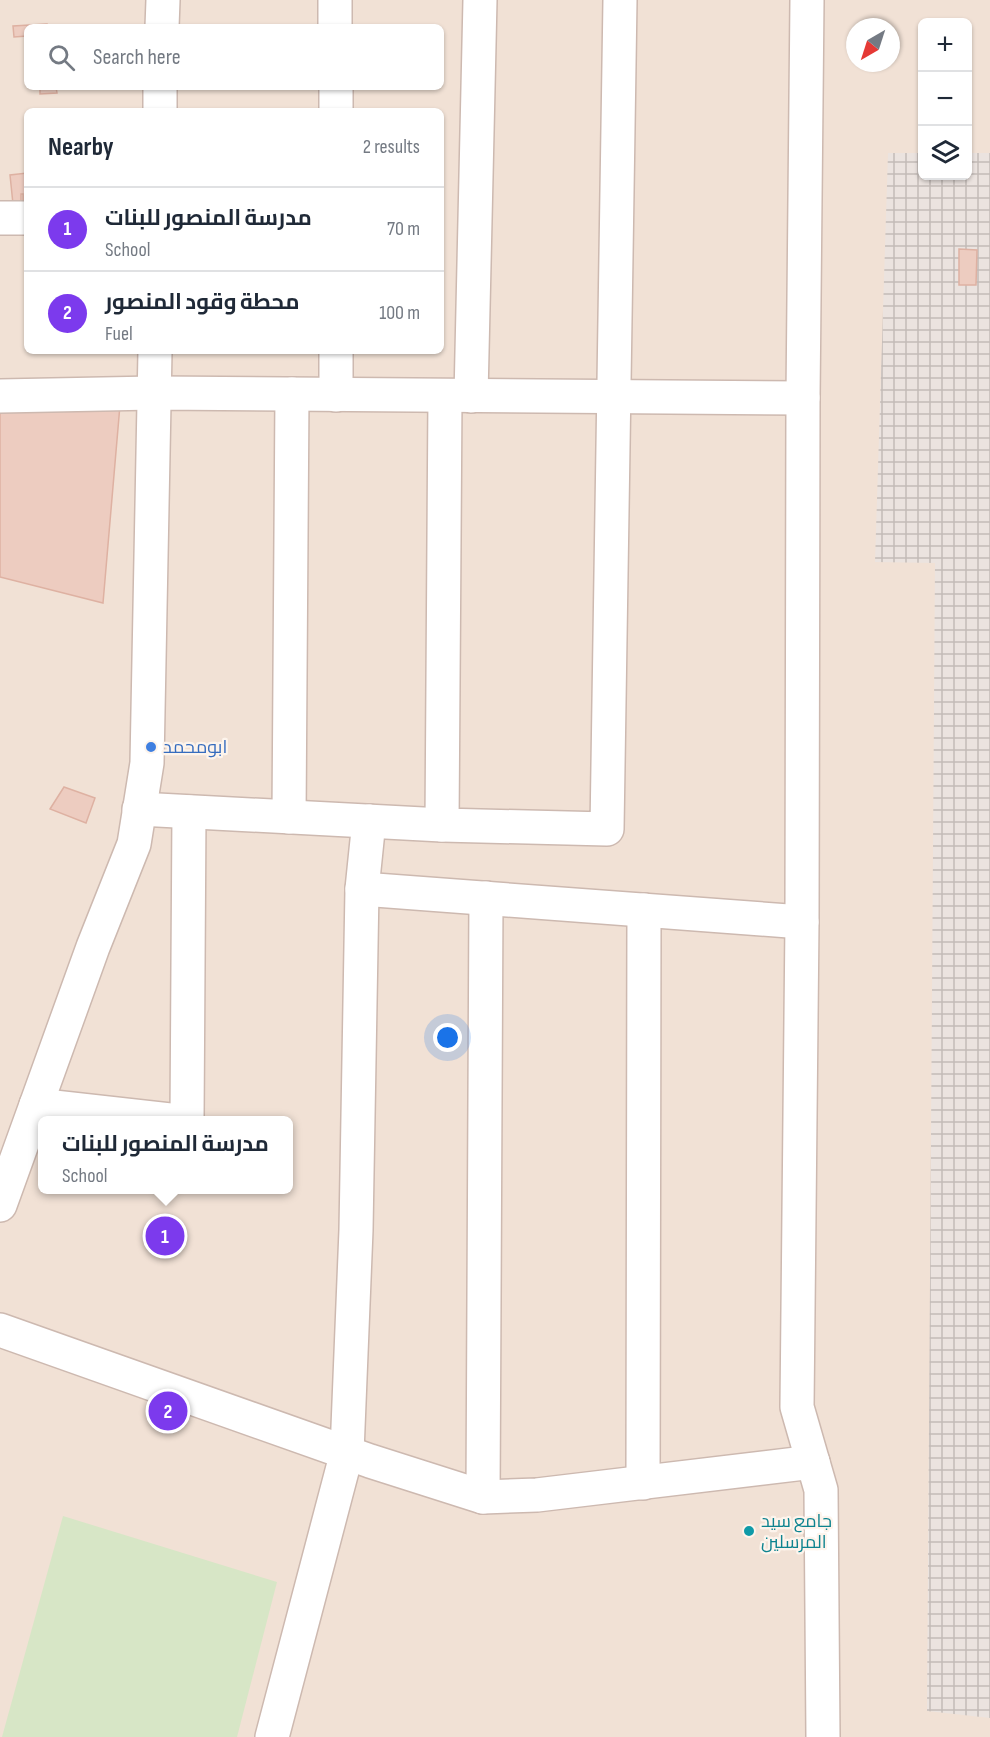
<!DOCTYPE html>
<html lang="en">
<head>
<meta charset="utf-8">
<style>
	body { margin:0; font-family:"Sofia Sans Condensed",Cairo,sans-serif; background:#f6f6f7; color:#1f2937 }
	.controls { position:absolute; right:18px; top:18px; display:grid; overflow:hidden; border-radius:9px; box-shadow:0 2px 4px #0004 }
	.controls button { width:54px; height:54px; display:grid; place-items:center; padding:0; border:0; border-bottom:2px solid #e0e1e3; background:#fff; color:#1f2937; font:30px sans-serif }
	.compass { position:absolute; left:846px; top:18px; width:54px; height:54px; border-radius:50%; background:#fff; box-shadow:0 2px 4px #0004; rotate:219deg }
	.you { position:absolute; left:448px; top:1038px; width:21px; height:21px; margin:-15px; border:4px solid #fff; border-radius:50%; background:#1a73e8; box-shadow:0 0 0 9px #1a73e833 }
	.badge { display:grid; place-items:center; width:39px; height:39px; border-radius:50%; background:#7c3aed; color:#fff; font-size:20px; font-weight:700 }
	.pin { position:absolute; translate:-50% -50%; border:3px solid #fff; box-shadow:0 2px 6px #0006 }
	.popup { position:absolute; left:38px; top:1116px; width:255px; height:78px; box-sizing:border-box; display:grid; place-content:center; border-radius:9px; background:#fff; filter:drop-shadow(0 2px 4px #0005); font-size:20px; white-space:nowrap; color:#747a83 }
	.popup b { font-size:22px; color:#1f2937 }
	.popup::after { content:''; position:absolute; left:50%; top:100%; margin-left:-12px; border:12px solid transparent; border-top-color:#fff }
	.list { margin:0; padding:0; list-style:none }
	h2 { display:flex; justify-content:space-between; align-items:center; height:78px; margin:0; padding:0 24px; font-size:26px }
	h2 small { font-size:20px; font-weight:400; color:#747a83 }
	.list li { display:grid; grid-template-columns:39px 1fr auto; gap:18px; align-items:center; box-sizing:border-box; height:84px; padding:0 24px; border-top:2px solid #e0e1e3 }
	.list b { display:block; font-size:22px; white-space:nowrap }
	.list p { margin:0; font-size:20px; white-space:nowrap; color:#747a83 }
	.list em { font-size:20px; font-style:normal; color:#747a83 }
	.icon { flex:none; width:33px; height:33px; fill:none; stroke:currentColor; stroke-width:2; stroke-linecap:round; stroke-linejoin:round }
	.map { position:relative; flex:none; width:990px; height:1737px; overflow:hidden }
	.search { position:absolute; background:#fff; box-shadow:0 2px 4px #0004; left:24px; top:24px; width:420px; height:66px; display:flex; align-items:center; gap:15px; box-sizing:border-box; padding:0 21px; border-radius:9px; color:#747a83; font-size:22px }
	.panel { position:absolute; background:#fff; box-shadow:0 2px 4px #0004; left:24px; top:108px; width:420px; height:246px; border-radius:9px }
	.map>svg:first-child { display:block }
</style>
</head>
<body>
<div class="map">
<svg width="990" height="1737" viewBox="0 0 990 1737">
	<defs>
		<pattern id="industrial-grid" width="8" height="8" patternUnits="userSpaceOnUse" patternTransform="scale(1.5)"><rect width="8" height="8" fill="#ebe3df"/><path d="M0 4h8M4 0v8" fill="none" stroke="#c3bbb7"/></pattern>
	</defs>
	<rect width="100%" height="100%" fill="#faf0e6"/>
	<path fill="#f1e1d5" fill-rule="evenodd" d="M0,0H990V1737H0ZM922,22H968V176H922ZM27,27H441V87H27ZM855,27H891V63H855ZM27,111H441V351H27ZM42,1120H288V1190H42Z"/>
	<polygon fill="url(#industrial-grid)" points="888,153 922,153 922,176 968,176 968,153 990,153 990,1718 927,1711 935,563 875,562"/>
	<polygon fill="#d7e6c6" points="63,1516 277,1582 237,1737 2,1737"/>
	<g fill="#edccc0" stroke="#deb1a2" stroke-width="1.5">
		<polygon points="47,24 47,27 27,27 27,36 14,37 13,26"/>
		<polygon points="40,87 56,87 57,93 40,94"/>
		<polygon points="27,173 27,202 23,201 23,194 21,194 21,204 13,204 10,175"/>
		<polygon points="959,249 977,250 976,285 959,285"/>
		<polygon points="0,398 120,405 103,603 0,577"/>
		<polygon points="64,787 95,798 86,823 50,809"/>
	</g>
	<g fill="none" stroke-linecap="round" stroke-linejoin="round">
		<g stroke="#cdb9b0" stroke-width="36">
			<g id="minor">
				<polyline points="335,0 335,27"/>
				<polyline points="807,0 803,398 802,922 797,1407 821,1490 823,1737"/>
				<polyline points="162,27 163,0"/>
				<polyline points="336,87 336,111"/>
				<polyline points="160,111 160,87"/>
				<polyline points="0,218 27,218"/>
				<polyline points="336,351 336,395"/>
				<polyline points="0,396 154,393 803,398"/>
				<polyline points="445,396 442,825 607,829 620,0"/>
				<polyline points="471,396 480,0"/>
				<polyline points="139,809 442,825"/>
				<polyline points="289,817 292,394"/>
				<polyline points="362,889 802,922"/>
				<polyline points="36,1105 170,1120"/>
				<polyline points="187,1120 189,812"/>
				<polyline points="0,1205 93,947 134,844 147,763 155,351"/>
				<polyline points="0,1330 370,1461 483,1497 537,1495 813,1462"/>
				<polyline points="643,1483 644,910"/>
				<polyline points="483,1497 486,898"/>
				<polyline points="272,1737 347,1452 356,1230 362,889 369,821"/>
			</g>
		</g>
		<use href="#minor" stroke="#fff" stroke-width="33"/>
	</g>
	<circle fill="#3f7fe0" stroke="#fdf4ec" stroke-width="2" cx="151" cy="747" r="6"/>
	<circle fill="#0f9aa8" stroke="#fdf4ec" stroke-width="2" cx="749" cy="1531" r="6"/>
	<g text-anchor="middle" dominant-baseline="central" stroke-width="4.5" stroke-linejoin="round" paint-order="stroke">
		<g font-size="18" fill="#366cbe" stroke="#fdf4ec" text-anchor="start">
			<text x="163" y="747">ابومحمد</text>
		</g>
		<g font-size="18" fill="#0d838f" stroke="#fdf4ec" text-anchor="start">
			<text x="761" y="1521">جامع سيد<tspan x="761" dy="21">المرسلين</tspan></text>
		</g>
	</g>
</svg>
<div class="controls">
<button>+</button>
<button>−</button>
<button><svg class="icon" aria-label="layers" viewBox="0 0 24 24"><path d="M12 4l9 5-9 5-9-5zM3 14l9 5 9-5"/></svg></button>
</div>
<svg class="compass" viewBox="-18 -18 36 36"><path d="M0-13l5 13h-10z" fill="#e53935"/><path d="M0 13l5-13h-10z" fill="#747a83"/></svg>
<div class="you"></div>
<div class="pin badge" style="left:165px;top:1236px">1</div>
<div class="popup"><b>مدرسة المنصور للبنات</b>School</div>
<div class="pin badge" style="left:168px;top:1411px">2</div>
<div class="search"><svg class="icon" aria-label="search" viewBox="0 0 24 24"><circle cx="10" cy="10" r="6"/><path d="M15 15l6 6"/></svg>Search here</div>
<section class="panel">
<h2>Nearby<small>2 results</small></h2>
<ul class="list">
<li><span class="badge">1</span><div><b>مدرسة المنصور للبنات</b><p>School</p></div><em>70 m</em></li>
<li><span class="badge">2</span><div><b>محطة وقود المنصور</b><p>Fuel</p></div><em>100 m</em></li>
</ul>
</section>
</div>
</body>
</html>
